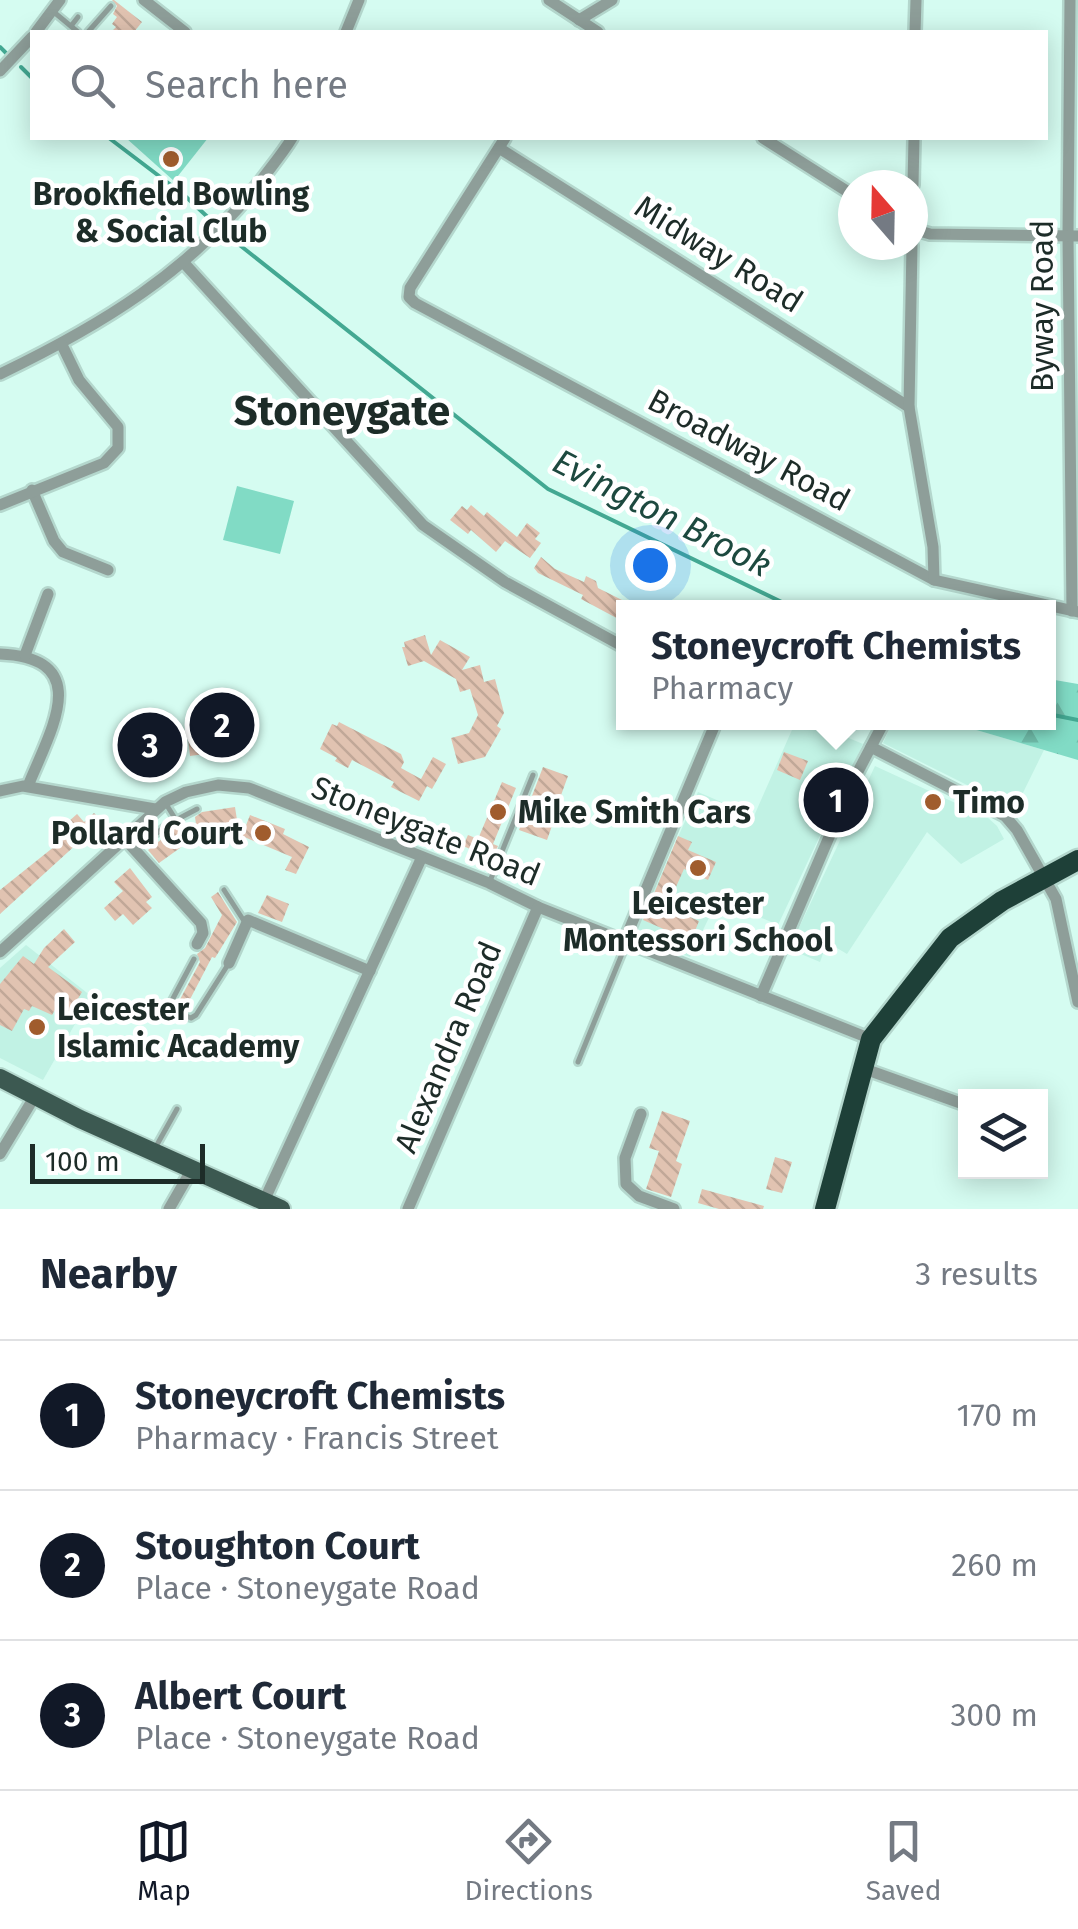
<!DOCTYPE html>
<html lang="en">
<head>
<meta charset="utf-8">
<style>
	body { margin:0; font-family:"Fira Sans",sans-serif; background:#f6f6f7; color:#1f2937 }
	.controls { position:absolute; right:30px; bottom:30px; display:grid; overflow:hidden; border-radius:0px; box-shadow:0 5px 25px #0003 }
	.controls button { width:90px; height:90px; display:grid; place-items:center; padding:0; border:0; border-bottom:2px solid #e0e1e3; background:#fff; color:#1f2937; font:50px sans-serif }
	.compass { position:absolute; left:838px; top:170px; width:90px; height:90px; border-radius:50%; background:#fff; box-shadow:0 5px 25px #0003; rotate:340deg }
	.scale { position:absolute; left:30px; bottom:25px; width:175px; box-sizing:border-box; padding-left:10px; border:5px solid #1d2c28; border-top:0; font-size:28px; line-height:35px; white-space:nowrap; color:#1d2c28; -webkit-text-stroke:8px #fff; paint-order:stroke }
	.you { position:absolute; left:650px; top:565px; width:35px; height:35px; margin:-25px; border:8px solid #fff; border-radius:50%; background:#1a73e8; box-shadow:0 0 0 15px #1a73e833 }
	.badge { display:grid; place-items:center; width:65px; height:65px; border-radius:50%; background:#111827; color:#fff; font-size:32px; font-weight:700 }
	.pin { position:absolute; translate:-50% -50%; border:5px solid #fff; box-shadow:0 2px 10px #0006 }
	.popup { position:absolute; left:616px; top:600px; width:440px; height:130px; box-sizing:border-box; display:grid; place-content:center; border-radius:0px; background:#fff; filter:drop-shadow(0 2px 8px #0005); font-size:32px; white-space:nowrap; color:#747a83 }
	.popup b { font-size:38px; color:#1f2937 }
	.popup::after { content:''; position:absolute; left:50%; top:100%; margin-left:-20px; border:20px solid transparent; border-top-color:#fff }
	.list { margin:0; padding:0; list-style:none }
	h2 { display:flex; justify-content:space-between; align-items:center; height:130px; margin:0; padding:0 40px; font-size:42px }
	h2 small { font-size:32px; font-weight:400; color:#747a83 }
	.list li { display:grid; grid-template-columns:65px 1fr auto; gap:30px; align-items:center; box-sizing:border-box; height:150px; padding:0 40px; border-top:2px solid #e0e1e3 }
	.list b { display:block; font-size:38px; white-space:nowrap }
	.list p { margin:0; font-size:32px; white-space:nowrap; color:#747a83 }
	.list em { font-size:32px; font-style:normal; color:#747a83 }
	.icon { flex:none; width:55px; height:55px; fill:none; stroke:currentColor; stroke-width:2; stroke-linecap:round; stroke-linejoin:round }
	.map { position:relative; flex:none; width:1078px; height:1209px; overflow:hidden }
	.search { position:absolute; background:#fff; box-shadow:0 5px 25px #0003; left:30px; right:30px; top:30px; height:110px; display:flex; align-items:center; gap:25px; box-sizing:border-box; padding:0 35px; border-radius:0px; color:#747a83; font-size:38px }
	.sheet { height:580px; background:#fff }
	nav { display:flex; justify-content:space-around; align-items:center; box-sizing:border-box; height:140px; border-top:2px solid #e0e1e3; background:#fff; font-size:28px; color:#747a83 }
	nav a { display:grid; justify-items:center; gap:5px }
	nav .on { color:#111827 }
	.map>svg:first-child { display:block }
</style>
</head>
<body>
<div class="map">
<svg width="1078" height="1209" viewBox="0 0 1078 1209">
	<defs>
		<pattern id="forest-firs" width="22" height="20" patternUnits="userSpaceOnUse" patternTransform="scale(2.5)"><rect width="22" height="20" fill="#81dbc5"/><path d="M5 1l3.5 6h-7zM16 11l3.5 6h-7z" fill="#6fbca9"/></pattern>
		<pattern id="building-back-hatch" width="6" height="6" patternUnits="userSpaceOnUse" patternTransform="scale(2.5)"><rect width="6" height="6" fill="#e1c3b1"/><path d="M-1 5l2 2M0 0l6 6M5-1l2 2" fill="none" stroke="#c1a898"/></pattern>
	</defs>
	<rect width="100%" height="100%" fill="#d5fcf1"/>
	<g fill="#c1f2e4">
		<polygon points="795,723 813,723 863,744 778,925 718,899 690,957 634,936 698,792 754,816"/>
		<polygon points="892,723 953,723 1044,750 1015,809 883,743"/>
		<polygon points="875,766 988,818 997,826 1004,839 961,864 927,832 847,954 827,942 820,962 789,949"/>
		<polygon points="26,945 91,996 43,1080 0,1058 0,968"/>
	</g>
	<g fill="#81dbc5">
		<polygon points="126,138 208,138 174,181"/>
		<polygon points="237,486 294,501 280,554 223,540"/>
	</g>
	<polygon fill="url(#forest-firs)" points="1049,679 1078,684 1078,760 956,724 1048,722"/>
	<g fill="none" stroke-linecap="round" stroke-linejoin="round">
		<g stroke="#43a892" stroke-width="4">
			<polyline points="0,47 7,54"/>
			<polyline points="21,67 32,78"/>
			<polyline points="109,138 184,195 213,222"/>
			<polyline points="227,235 548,489 794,608"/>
			<polyline points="1048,714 1078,720"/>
		</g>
	</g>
	<g fill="url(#building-back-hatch)">
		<polygon points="112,0 114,0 142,22 134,32 111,32 116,27 112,24 117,17 113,14 117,6"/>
		<polygon points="471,505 484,516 487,512 517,537 527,523 540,533 535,539 541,543 530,558 505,541 496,552 471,530 468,534 450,520 462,506 467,510"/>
		<polygon points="541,557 555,569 584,582 586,576 596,581 598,588 624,601 624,622 581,599 583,595 538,573 534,568"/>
		<polygon points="425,635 431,655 440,640 470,657 462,670 480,665 484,682 495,679 504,713 497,726 501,729 485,757 458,764 451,738 469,733 478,715 470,689 460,692 456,679 424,661 408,666 402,647 405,647 404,642"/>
		<polygon points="241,709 245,744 232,746 233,750 190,756 188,737 203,735 200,714"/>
		<polygon points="339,722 401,754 404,762 401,768 421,779 433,757 446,764 432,789 427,786 419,801 391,787 394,782 352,760 348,768 335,761 337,758 320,749 332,724 337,726"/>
		<polygon points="135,724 168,726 167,752 171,752 170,768 126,766 127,749 134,750"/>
		<polygon points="784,752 808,761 800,780 777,770"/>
		<polygon points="543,767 568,776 560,798 555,796 546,820 553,823 547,840 519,830"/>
		<polygon points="502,782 516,788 493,844 498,846 492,858 463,846 468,835 478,839"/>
		<polygon points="235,807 239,833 198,839 195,817 202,812"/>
		<polygon points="94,813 102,821 0,914 0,890 75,830 68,822 77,814 84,822"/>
		<polygon points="250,815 285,829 283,834 309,847 296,874 285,870 292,857 242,836"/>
		<polygon points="177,827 187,843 159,863 148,850"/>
		<polygon points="678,836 692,842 688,850 716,862 708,880 684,869 667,907 699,921 691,941 643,920"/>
		<polygon points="130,868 152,897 146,902 152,908 133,925 123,914 115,921 104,908 123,891 114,882"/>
		<polygon points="218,892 237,922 215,958 212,957 185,1009 177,1005 200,962 197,954 205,948 222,915 211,897"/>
		<polygon points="267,895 289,904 282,922 258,913"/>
		<polygon points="64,929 75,942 48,967 82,992 68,1015 57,1006 52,1015 32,1006 29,1011 24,1009 12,1031 0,1025 0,984 23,956 34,964 44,948"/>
		<polygon points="662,1111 690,1121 676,1161 682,1164 671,1197 646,1189 659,1151 649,1148"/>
		<polygon points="775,1157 792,1162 782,1193 766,1189"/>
		<polygon points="702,1189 764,1206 763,1209 719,1209 698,1203"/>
	</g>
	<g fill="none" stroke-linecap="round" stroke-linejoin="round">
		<g stroke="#b4d7cd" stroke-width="10">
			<g id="lane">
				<polyline points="55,13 78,32"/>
				<polyline points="71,26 78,17"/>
				<polyline points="88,32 111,6"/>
				<polyline points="166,804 176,820 197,809"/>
				<polyline points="147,820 157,833 168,824"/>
				<polyline points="490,881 533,775"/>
				<polyline points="224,890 244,921"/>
				<polyline points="194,959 170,1004 171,1010 191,1018 196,1015 229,963"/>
				<polyline points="578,1062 626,944"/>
				<polyline points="154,1150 177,1109"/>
			</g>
		</g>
		<g stroke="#b4d7cd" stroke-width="16">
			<g id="street">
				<polyline points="144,0 185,32"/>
				<polyline points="549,0 598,32"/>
				<polyline points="1070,0 1068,236 1072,611"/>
				<polyline points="579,20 612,0"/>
				<polyline points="36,32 60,0"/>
				<polyline points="346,32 359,0"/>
				<polyline points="915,32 916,0"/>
				<polyline points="0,71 32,37"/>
				<polyline points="505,138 410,288 409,297 415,303 934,580 1078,612"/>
				<polyline points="763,138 853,195"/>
				<polyline points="499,148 909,407"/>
				<polyline points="913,185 914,138"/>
				<polyline points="913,229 930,234 1078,236"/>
				<polyline points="912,245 909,407 933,547 934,580"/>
				<polyline points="184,263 423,525 505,582 624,647"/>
				<path d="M0,374C100,326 191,271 260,182C271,167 283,153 292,138"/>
				<polyline points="32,490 54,541 63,552 108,570"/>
				<polyline points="0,505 104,463 118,448 118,427 79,380 62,345"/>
				<path d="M0,654C96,658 50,731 28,786"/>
				<polyline points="25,655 48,594"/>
				<polyline points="871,747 1005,816 1017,830 1056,899 1078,1002"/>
				<polyline points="0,791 23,786 155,809"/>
				<polyline points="124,838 201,923 203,933 197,944"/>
				<polyline points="624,942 716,722"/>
				<polyline points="0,952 165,802 186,792 218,785 249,788 489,883 538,907 871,1039"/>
				<polyline points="229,963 248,920 370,971"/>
				<polyline points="761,996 853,781 884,722"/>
				<polyline points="862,1068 966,1105"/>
				<polyline points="641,1114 625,1158 626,1184 639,1196 674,1209"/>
				<polyline points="0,1154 35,1096"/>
				<polyline points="264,1201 421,859"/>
				<polyline points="169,1209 192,1169"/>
				<polyline points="408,1209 538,907"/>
			</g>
		</g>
		<g stroke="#b4d7cd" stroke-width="22">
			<polyline id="primary" points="0,1078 80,1119 281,1209"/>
		</g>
		<g stroke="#b4d7cd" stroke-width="25">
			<polyline id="highway" points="825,1209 871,1039 950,938 1002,901 1078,860"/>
		</g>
		<use href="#lane" stroke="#8e9e99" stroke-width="5"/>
		<use href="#street" stroke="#8e9e99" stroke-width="11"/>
		<use href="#primary" stroke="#3c5951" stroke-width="18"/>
		<use href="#highway" stroke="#1e4038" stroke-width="20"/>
	</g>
	<g fill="#a05c2d" stroke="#fff" stroke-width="4">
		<circle cx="171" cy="159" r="10"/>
		<circle cx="933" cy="802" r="10"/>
		<circle cx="498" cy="812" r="10"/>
		<circle cx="263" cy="833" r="10"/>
		<circle cx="698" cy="868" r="10"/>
		<circle cx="37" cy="1027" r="10"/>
	</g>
	<g text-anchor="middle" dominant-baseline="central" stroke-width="9" stroke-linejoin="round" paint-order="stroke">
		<g font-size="32" font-weight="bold" fill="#1d2c28" stroke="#fff" text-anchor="start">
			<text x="171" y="194" text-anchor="middle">Brookfield Bowling<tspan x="171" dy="37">&amp; Social Club</tspan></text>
			<text x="953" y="802">Timo</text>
			<text x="518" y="812">Mike Smith Cars</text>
			<text x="243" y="833" text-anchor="end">Pollard Court</text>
			<text x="698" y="903" text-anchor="middle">Leicester<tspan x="698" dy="37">Montessori School</tspan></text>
			<text x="57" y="1009">Leicester<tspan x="57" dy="37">Islamic Academy</tspan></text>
		</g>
		<g font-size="32" fill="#1d2c28" stroke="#fff">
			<text transform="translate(719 254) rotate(32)">Midway Road</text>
			<text transform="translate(1042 306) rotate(-90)">Byway Road</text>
			<text transform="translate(749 450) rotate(28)">Broadway Road</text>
			<text transform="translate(426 831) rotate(22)">Stoneygate Road</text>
			<text transform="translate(448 1047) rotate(-67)">Alexandra Road</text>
		</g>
		<g font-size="35" font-style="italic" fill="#1d493f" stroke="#fff">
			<text transform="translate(662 513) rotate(27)">Evington Brook</text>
		</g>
		<g font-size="42" font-weight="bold" fill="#1d2c28" stroke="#fff">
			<text x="342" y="411">Stoneygate</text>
		</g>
	</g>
</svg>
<div class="controls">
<button><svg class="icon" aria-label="layers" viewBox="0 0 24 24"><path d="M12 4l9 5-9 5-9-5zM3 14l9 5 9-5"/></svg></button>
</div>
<svg class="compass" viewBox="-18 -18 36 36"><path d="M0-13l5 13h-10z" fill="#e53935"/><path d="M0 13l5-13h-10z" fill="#747a83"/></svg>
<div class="scale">100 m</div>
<div class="you"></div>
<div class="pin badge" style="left:836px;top:800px">1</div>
<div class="popup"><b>Stoneycroft Chemists</b>Pharmacy</div>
<div class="pin badge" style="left:222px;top:725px">2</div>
<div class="pin badge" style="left:150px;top:745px">3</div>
<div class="search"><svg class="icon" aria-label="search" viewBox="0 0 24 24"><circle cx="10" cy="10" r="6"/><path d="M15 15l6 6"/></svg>Search here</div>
</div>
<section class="sheet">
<h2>Nearby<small>3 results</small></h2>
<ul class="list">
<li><span class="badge">1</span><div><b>Stoneycroft Chemists</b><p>Pharmacy · Francis Street</p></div><em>170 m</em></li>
<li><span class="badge">2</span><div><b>Stoughton Court</b><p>Place · Stoneygate Road</p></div><em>260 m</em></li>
<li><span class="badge">3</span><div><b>Albert Court</b><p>Place · Stoneygate Road</p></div><em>300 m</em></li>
</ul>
</section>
<nav>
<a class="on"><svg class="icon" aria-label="map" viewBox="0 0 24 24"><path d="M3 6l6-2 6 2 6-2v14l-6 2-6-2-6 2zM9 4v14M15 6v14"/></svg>Map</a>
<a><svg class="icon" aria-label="directions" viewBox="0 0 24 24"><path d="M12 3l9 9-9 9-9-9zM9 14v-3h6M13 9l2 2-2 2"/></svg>Directions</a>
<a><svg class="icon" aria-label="saved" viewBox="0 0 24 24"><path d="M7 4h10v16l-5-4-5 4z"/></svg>Saved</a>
</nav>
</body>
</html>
